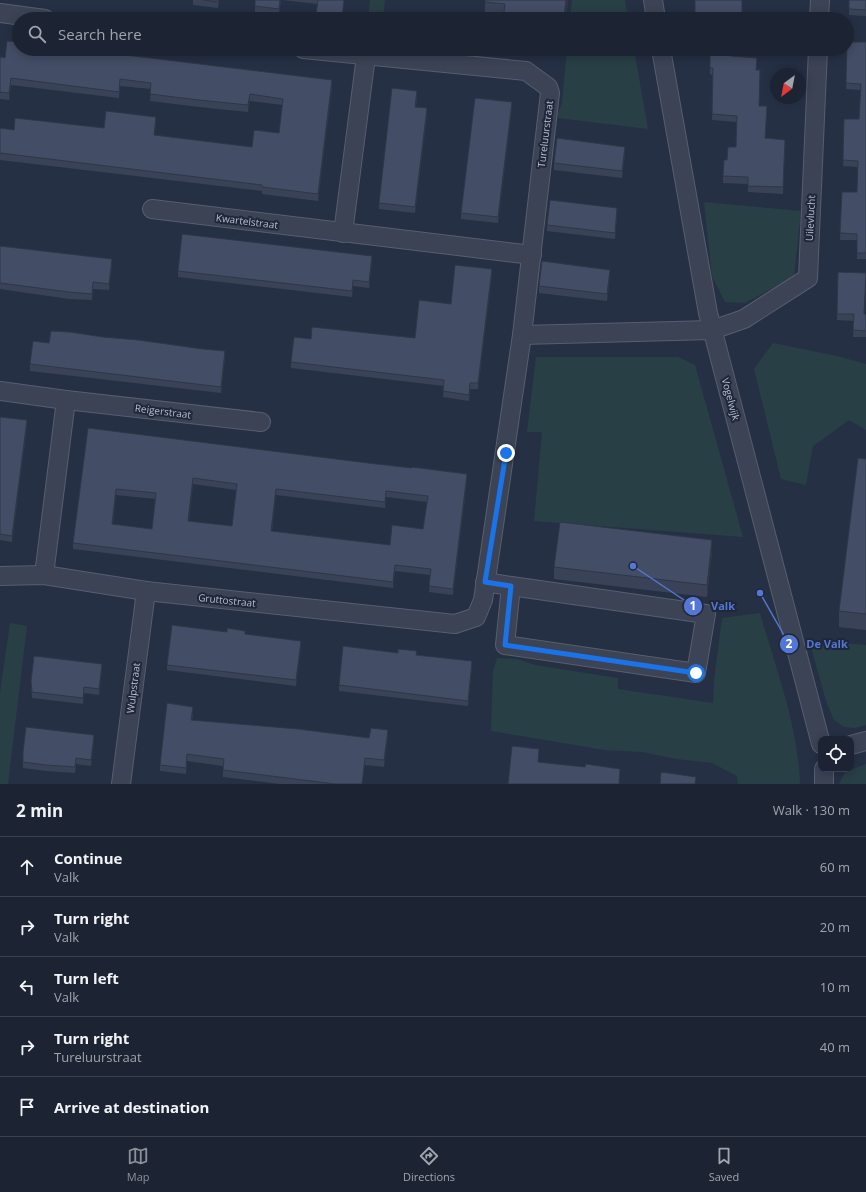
<!DOCTYPE html>
<html lang="en">
<head>
<meta charset="utf-8">
<style>
	body { margin:0; font-family:"Open Sans",sans-serif; background:#252c3c; color:#f1f3f6 }
	.controls { position:absolute; right:12px; bottom:12px; display:grid; overflow:hidden; border-radius:8px; box-shadow:0 2px 10px #0003 }
	.controls button { width:36px; height:36px; display:grid; place-items:center; padding:0; border:0; border-bottom:1px solid #3a414f; background:#1c2434; color:#f1f3f6; font:20px sans-serif }
	.compass { position:absolute; left:770px; top:68px; width:36px; height:36px; border-radius:50%; background:#1c2434; box-shadow:0 2px 10px #0003; rotate:212deg }
	.stop { position:absolute; width:12px; height:12px; margin:-9px; border:3px solid #1a73e8; border-radius:50%; background:#fff }
	.stop.end { background:#1a73e8; border-color:#fff; box-shadow:0 1px 4px #0008 }
	.list { margin:0; padding:0; list-style:none }
	h2 { display:flex; justify-content:space-between; align-items:center; height:52px; margin:0; padding:0 16px; font-size:17px }
	h2 small { font-size:13px; font-weight:400; color:#a0a4ac }
	.list li { display:grid; grid-template-columns:26px 1fr auto; gap:12px; align-items:center; box-sizing:border-box; height:60px; padding:0 16px; border-top:1px solid #3a414f }
	.list b { display:block; font-size:15px; white-space:nowrap }
	.list p { margin:0; font-size:13px; white-space:nowrap; color:#a0a4ac }
	.list em { font-size:13px; font-style:normal; color:#a0a4ac }
	.icon { flex:none; width:22px; height:22px; fill:none; stroke:currentColor; stroke-width:2; stroke-linecap:round; stroke-linejoin:round }
	.map { position:relative; flex:none; width:866px; height:784px; overflow:hidden }
	.search { position:absolute; background:#1c2434; box-shadow:0 2px 10px #0003; left:12px; right:12px; top:12px; height:44px; display:flex; align-items:center; gap:10px; box-sizing:border-box; padding:0 14px; border-radius:22px; color:#a0a4ac; font-size:15px }
	.sheet { height:352px; background:#1c2434 }
	nav { display:flex; justify-content:space-around; align-items:center; box-sizing:border-box; height:56px; border-top:1px solid #3a414f; background:#1c2434; font-size:11px; color:#a0a4ac }
	nav a { display:grid; justify-items:center; gap:2px }
	nav .on { color:#8c9099 }
	.map>svg:first-child { display:block }
</style>
</head>
<body>
<div class="map">
<svg width="866" height="784" viewBox="0 0 866 784">
	<rect width="100%" height="100%" fill="#263045"/>
	<g fill="#283f46">
		<polygon points="370,0 385,0 383,19 368,19"/>
		<polygon points="572,0 625,0 628,19 570,19"/>
		<polygon points="567,49 634,49 648,129 558,118 558,113 562,103"/>
		<polygon points="704,202 801,211 794,277 745,303 725,302 712,276"/>
		<polygon points="773,343 837,356 866,364 866,430 849,420 813,446 806,485 781,479 754,369"/>
		<polygon points="536,357 678,357 695,365 743,537 534,521 542,432 527,432"/>
		<path d="M760,613C776,669 798,725 800,784H738L737,776L712,763L677,759L642,752L604,750L491,731L493,671L497,658L517,659L535,665L618,678V689L713,703L714,680L722,618Z"/>
		<polygon points="10,623 27,626 8,784 0,784 0,693"/>
		<polygon points="809,640 866,645 866,725 855,728 844,727 834,720 826,701"/>
		<polygon points="866,764 866,784 839,784 845,772"/>
	</g>
	<g fill="none" stroke-linecap="round" stroke-linejoin="round">
		<g stroke="#575e6f" stroke-width="20">
			<g id="minor">
				<polyline points="653,0 656,19"/>
				<polyline points="0,13 45,19"/>
				<polyline points="819,19 820,0"/>
				<polyline points="661,49 708,313 821,744"/>
				<polyline points="152,209 532,255"/>
				<polyline points="343,233 366,56"/>
				<polyline points="522,335 712,330 744,319 808,278 818,49"/>
				<polyline points="0,391 66,400"/>
				<polyline points="44,575 66,400 261,422"/>
				<polyline points="0,576 44,575 146,591 455,624 476,617 483,600 522,335 550,93 548,87 526,71 303,49"/>
				<polyline points="485,582 511,586 706,614 696,673 505,645 511,586"/>
				<polyline points="851,745 866,741"/>
				<polyline points="824,769 824,784"/>
				<polyline points="121,784 146,591"/>
			</g>
		</g>
		<use href="#minor" stroke="#3b4355" stroke-width="18"/>
	</g>
	<g fill="#3a4257" fill-rule="evenodd">
		<polygon points="193,0 219,0 218,8 193,5"/>
		<polygon points="255,0 281,0 279,15 255,12"/>
		<polygon points="283,0 344,0 342,19 316,19 317,4"/>
		<polygon points="485,0 568,0 566,19 503,19 504,16 485,14"/>
		<polygon points="695,0 742,19 695,19"/>
		<polygon points="849,0 866,0 866,16 849,15"/>
		<polygon points="847,42 866,42 866,259 857,259 857,240 840,240 842,192 857,192 858,167 843,166 844,119 859,119 861,90 846,89"/>
		<polygon points="710,49 732,56 756,70 759,106 767,112 765,138 785,140 783,194 748,192 748,184 723,183 723,176 727,160 736,147 737,122 712,120 713,75 710,74"/>
		<polygon points="0,57 332,87 318,201 262,194 262,191 0,160 0,128 14,130 104,128 156,123 154,135 252,147 279,133 283,105 250,101 248,112 199,107 150,101 151,89 120,86 119,98 11,85 9,100 0,99"/>
		<polygon points="417,97 416,107 427,115 415,213 379,209 379,203"/>
		<polygon points="512,108 498,223 461,219 461,213"/>
		<polygon points="625,153 622,178 554,170 554,163"/>
		<polygon points="617,215 615,239 547,231 547,225"/>
		<polygon points="0,246 112,266 109,290 93,289 92,300 69,299 0,289"/>
		<polygon points="372,262 369,288 353,286 352,297 178,277 178,271"/>
		<polygon points="492,275 478,389 470,389 469,401 443,397 444,386 291,368 291,362 311,339 415,338 451,304"/>
		<polygon points="610,276 607,301 539,293 539,286"/>
		<polygon points="837,314 866,314 866,337 853,337 854,321 837,320"/>
		<polygon points="225,357 221,393 30,371 30,364"/>
		<polygon points="0,417 27,426 12,542 0,540"/>
		<path d="M88,428L467,481L453,595L429,592L430,575L395,571L393,588L73,549V543ZM193,484L236,490L232,526L189,521ZM116,495L156,499L152,529L113,524ZM276,495L385,508L386,497L427,502L423,529L390,545L272,531Z"/>
		<polygon points="866,459 866,630 839,627 839,611"/>
		<polygon points="712,552 707,597 554,579 554,567"/>
		<polygon points="245,634 301,646 296,686 167,670 167,665"/>
		<polygon points="417,655 472,667 468,706 339,691 339,685"/>
		<polygon points="102,670 99,695 84,693 83,704 32,698 31,681"/>
		<polygon points="193,713 192,720 369,738 388,736 384,767 365,765 362,784 280,784 223,777 223,766 187,761 186,774 160,771 160,765"/>
		<polygon points="94,741 91,766 76,764 75,773 46,771 23,768 23,752"/>
	</g>
	<g fill="#2f3647">
		<polygon points="280,0 281,0 279,15 279,9"/>
		<polygon points="566,0 568,0 566,19 564,19"/>
		<polygon points="11,78 11,85 9,100 9,93"/>
		<polygon points="120,79 120,86 119,98 119,92"/>
		<polygon points="332,80 332,87 318,201 318,194"/>
		<polygon points="250,94 250,101 248,112 248,105"/>
		<polygon points="512,102 512,108 498,223 498,217"/>
		<polygon points="427,108 427,115 415,213 415,207"/>
		<polygon points="156,117 156,123 154,142 154,135"/>
		<polygon points="625,147 625,153 622,178 622,171"/>
		<polygon points="617,208 617,215 615,239 615,233"/>
		<polygon points="372,256 372,262 369,288 369,282"/>
		<polygon points="112,259 112,266 109,290 109,284"/>
		<polygon points="492,269 492,275 478,389 478,383"/>
		<polygon points="610,270 610,276 607,301 607,294"/>
		<polygon points="353,280 353,286 352,297 352,291"/>
		<polygon points="93,282 93,289 92,300 92,294"/>
		<polygon points="225,351 225,357 221,393 221,387"/>
		<polygon points="470,383 470,389 469,401 469,395"/>
		<polygon points="27,420 27,426 12,542 12,536"/>
		<polygon points="467,474 467,481 453,595 453,589"/>
		<polygon points="193,478 193,484 188,527 188,521"/>
		<polygon points="116,489 116,495 112,530 112,524"/>
		<polygon points="276,489 276,495 271,537 271,531"/>
		<polygon points="386,491 386,497 385,508 385,502"/>
		<polygon points="712,540 712,552 707,597 707,585"/>
		<polygon points="395,565 395,571 393,588 393,582"/>
		<polygon points="301,641 301,646 296,686 296,680"/>
		<polygon points="472,661 472,667 468,706 468,701"/>
		<polygon points="102,664 102,670 99,695 99,689"/>
		<polygon points="388,730 388,736 384,767 384,760"/>
		<polygon points="94,735 94,741 91,766 91,760"/>
		<polygon points="187,754 187,761 186,774 186,768"/>
		<polygon points="365,758 365,765 362,784"/>
	</g>
	<g fill="#434d65" stroke="#2f3647" fill-rule="evenodd">
		<polygon points="203,0 219,0 218,2"/>
		<polygon points="255,0 280,0 279,9 255,6"/>
		<polygon points="318,0 344,0 342,17 316,14"/>
		<polygon points="485,0 566,0 564,19 503,19 505,4 485,2"/>
		<polygon points="695,0 742,0 742,19 720,19 720,14 695,13"/>
		<polygon points="849,0 866,0 866,10 849,9"/>
		<polygon points="7,41 19,42 19,49 76,49 332,80 318,194 262,187 262,185 0,153 0,128 14,130 15,118 104,128 106,111 156,117 154,135 252,147 254,130 279,133 283,99 250,94 248,105 199,100 150,94 151,83 120,79 119,92 11,78 9,93 0,92 0,57 5,58"/>
		<polygon points="847,42 866,42 866,253 857,253 857,234 840,233 842,192 857,192 858,161 843,160 844,119 859,119 861,84 846,83"/>
		<polygon points="710,49 732,49 731,56 757,58 756,70 760,70 759,106 767,106 765,138 785,140 783,187 748,186 748,177 723,176 724,160 727,160 728,147 736,147 737,116 712,114 713,68 710,68"/>
		<polygon points="392,88 417,91 415,107 427,108 415,207 379,203"/>
		<polygon points="475,98 512,102 498,217 461,213"/>
		<polygon points="557,138 625,147 622,171 554,163"/>
		<polygon points="550,200 617,208 615,233 547,225"/>
		<polygon points="182,234 372,256 369,282 353,280 352,291 178,271"/>
		<polygon points="0,246 112,259 109,284 93,282 92,294 69,292 0,283"/>
		<polygon points="542,261 610,270 607,294 539,286"/>
		<polygon points="455,265 492,269 478,383 470,383 469,395 443,391 444,380 291,362 294,337 311,339 312,327 415,338 419,300 451,304"/>
		<polygon points="838,272 866,273 864,314 866,314 866,331 853,330 854,314 837,314"/>
		<polygon points="51,331 70,332 103,337 138,340 203,349 225,351 221,387 30,364 33,341 49,343"/>
		<polygon points="0,417 27,420 12,536 0,534"/>
		<path d="M88,428L368,463L412,468V467L467,474L453,589L429,586L431,569L395,565L393,582L73,543ZM193,478L237,484L232,526L188,521ZM116,489L156,493L152,529L112,524ZM276,489L385,502L386,491L428,496L423,529L392,525L390,545L271,531Z"/>
		<polygon points="858,458 866,459 866,614 839,611"/>
		<polygon points="560,522 712,540 707,585 554,567"/>
		<polygon points="172,625 227,632 227,628 245,631 245,634 301,641 296,680 167,665"/>
		<polygon points="343,646 398,653 398,649 408,650 417,651 416,655 472,661 468,701 339,685"/>
		<polygon points="34,656 102,664 99,689 84,687 83,698 32,692 31,681"/>
		<polygon points="167,703 193,707 191,720 298,729 369,738 371,728 388,730 384,760 365,758 362,784 335,784 223,770 224,759 187,754 186,768 160,765"/>
		<polygon points="26,727 94,735 91,760 76,758 75,767 46,765 23,762 23,752"/>
		<polygon points="512,746 539,749 538,762 585,767 586,764 620,769 619,784 508,784"/>
		<polygon points="661,772 696,777 695,784 660,784"/>
	</g>
	<g fill="none" stroke-linecap="round" stroke-linejoin="round">
		<polyline stroke="#1a73e8" stroke-width="5" points="506,453 485,582 511,586 505,645 696,673"/>
	</g>
	<g text-anchor="middle" dominant-baseline="central" stroke-width="4" stroke-linejoin="round" paint-order="stroke">
		<g font-size="10" fill="#b9bfce" stroke="#1f273a">
			<text transform="translate(545 134) rotate(-83)">Tureluurstraat</text>
			<text transform="translate(810 218) rotate(-87)">Uilevlucht</text>
			<text transform="translate(247 221) rotate(7)">Kwartelstraat</text>
			<text transform="translate(731 399) rotate(75)">Vogelwijk</text>
			<text transform="translate(163 411) rotate(7)">Reigerstraat</text>
			<text transform="translate(227 600) rotate(6)">Gruttostraat</text>
			<text transform="translate(133 688) rotate(-83)">Wulpstraat</text>
		</g>
	</g>
	<path fill="none" stroke="#5476d4" stroke-width="1.5" d="M633 566L693 606M760 593L789 644"/>
	<g fill="#5476d4" stroke="#1f273a" stroke-width="1.5">
		<circle cx="633" cy="566" r="4"/>
		<circle cx="760" cy="593" r="4"/>
		<circle cx="693" cy="606" r="10"/>
		<circle cx="789" cy="644" r="10"/>
	</g>
	<g font-size="12" text-anchor="middle" font-weight="bold" fill="#fff">
		<text x="693" y="610">1</text>
		<text x="789" y="648">2</text>
	</g>
	<g font-size="11" text-anchor="middle" font-weight="bold" fill="#5476d4" stroke="#1f273a" stroke-width="4" stroke-linejoin="round" paint-order="stroke">
		<text x="723" y="610">Valk</text>
		<text x="827" y="648">De Valk</text>
	</g>
</svg>
<div class="controls">
<button><svg class="icon" aria-label="locate" viewBox="0 0 24 24"><circle cx="12" cy="12" r="6"/><path d="M12 2v4M12 18v4M2 12h4M18 12h4"/></svg></button>
</div>
<svg class="compass" viewBox="-18 -18 36 36"><path d="M0-13l5 13h-10z" fill="#e53935"/><path d="M0 13l5-13h-10z" fill="#a0a4ac"/></svg>
<div class="stop" style="left:696px;top:673px"></div>
<div class="stop end" style="left:506px;top:453px"></div>
<div class="search"><svg class="icon" aria-label="search" viewBox="0 0 24 24"><circle cx="10" cy="10" r="6"/><path d="M15 15l6 6"/></svg>Search here</div>
</div>
<section class="sheet">
<h2>2 min<small>Walk · 130 m</small></h2>
<ul class="list">
<li><svg class="icon" aria-label="ahead" viewBox="0 0 24 24"><path d="M12 20V5M6 11l6-6 6 6"/></svg><div><b>Continue</b><p>Valk</p></div><em>60 m</em></li>
<li><svg class="icon" aria-label="right" viewBox="0 0 24 24"><path d="M7 20v-9h11M14 6l5 5-5 5"/></svg><div><b>Turn right</b><p>Valk</p></div><em>20 m</em></li>
<li><svg class="icon" aria-label="left" viewBox="0 0 24 24"><path d="M17 20v-9H6M10 6l-5 5 5 5"/></svg><div><b>Turn left</b><p>Valk</p></div><em>10 m</em></li>
<li><svg class="icon" aria-label="right" viewBox="0 0 24 24"><path d="M7 20v-9h11M14 6l5 5-5 5"/></svg><div><b>Turn right</b><p>Tureluurstraat</p></div><em>40 m</em></li>
<li><svg class="icon" aria-label="arrive" viewBox="0 0 24 24"><path d="M6 21V4h12l-3 4 3 4H6"/></svg><div><b>Arrive at destination</b></div></li>
</ul>
</section>
<nav>
<a class="on"><svg class="icon" aria-label="map" viewBox="0 0 24 24"><path d="M3 6l6-2 6 2 6-2v14l-6 2-6-2-6 2zM9 4v14M15 6v14"/></svg>Map</a>
<a><svg class="icon" aria-label="directions" viewBox="0 0 24 24"><path d="M12 3l9 9-9 9-9-9zM9 14v-3h6M13 9l2 2-2 2"/></svg>Directions</a>
<a><svg class="icon" aria-label="saved" viewBox="0 0 24 24"><path d="M7 4h10v16l-5-4-5 4z"/></svg>Saved</a>
</nav>
</body>
</html>
